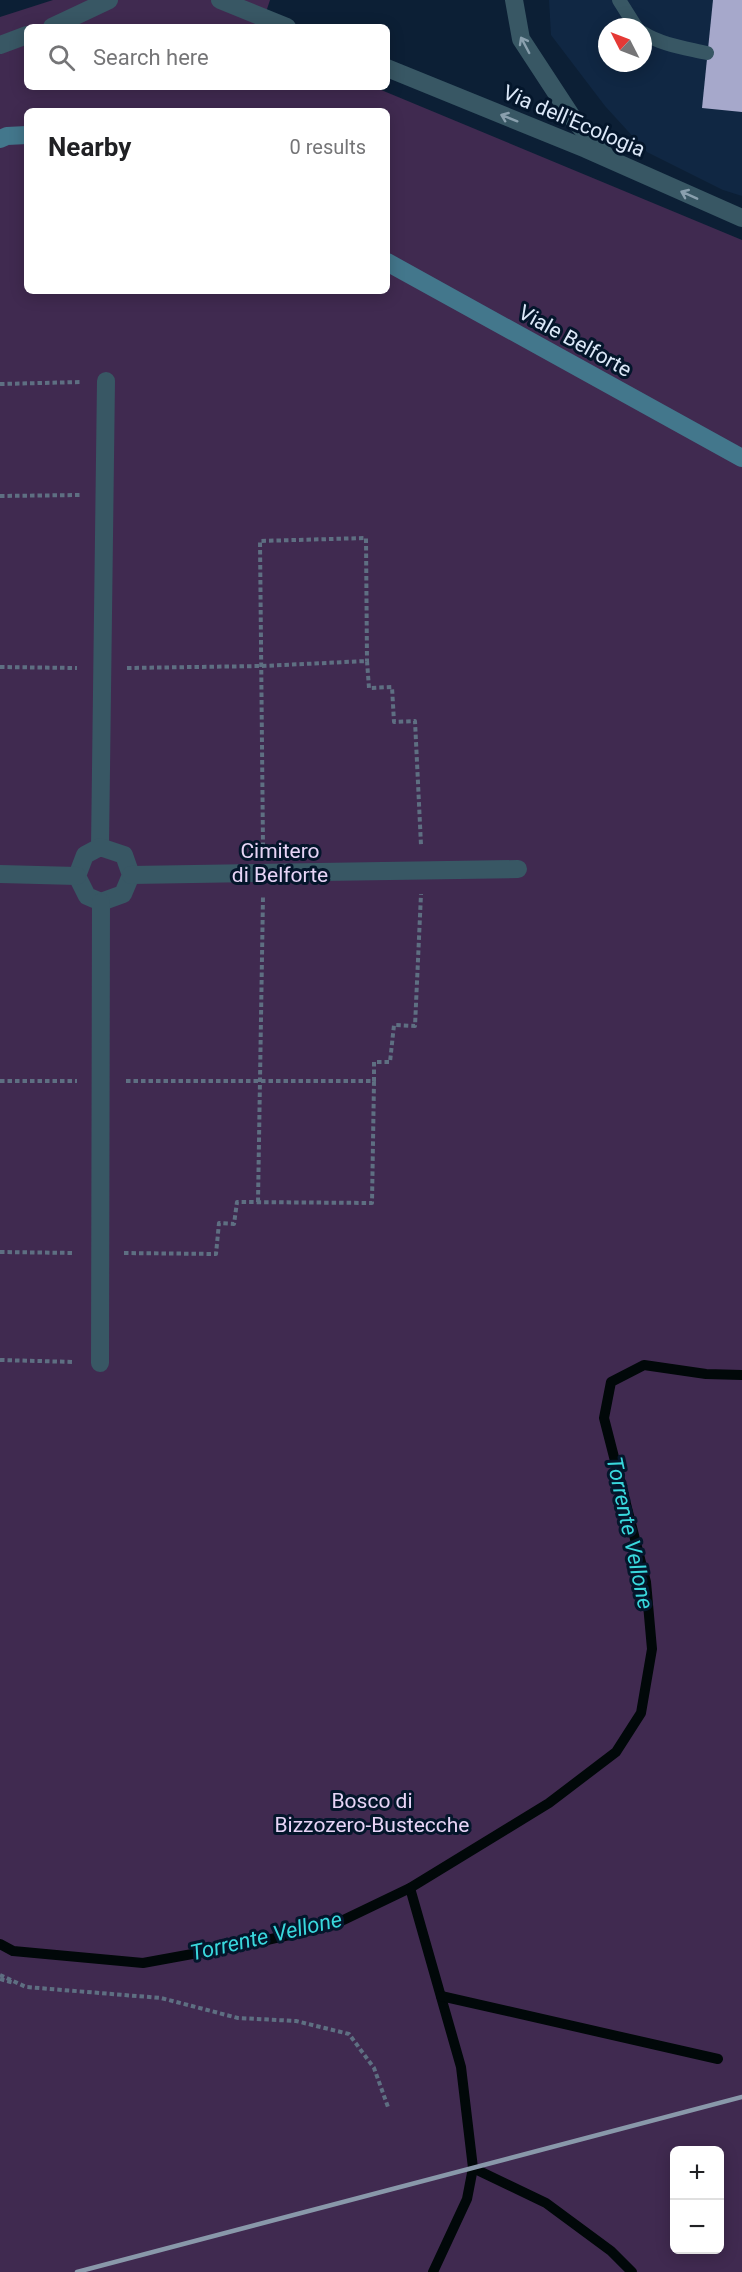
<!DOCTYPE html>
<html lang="en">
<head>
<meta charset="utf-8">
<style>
	body { margin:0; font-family:Roboto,sans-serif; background:#f6f6f6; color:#202124 }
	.controls { position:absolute; right:18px; bottom:18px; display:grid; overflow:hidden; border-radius:9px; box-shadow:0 3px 15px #0003 }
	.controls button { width:54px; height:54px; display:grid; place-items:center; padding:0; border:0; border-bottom:2px solid #e0e0e0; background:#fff; color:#202124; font:30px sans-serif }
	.compass { position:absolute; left:598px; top:18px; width:54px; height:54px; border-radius:50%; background:#fff; box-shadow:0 3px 15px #0003; rotate:312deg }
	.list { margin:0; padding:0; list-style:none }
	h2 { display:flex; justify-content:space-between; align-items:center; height:78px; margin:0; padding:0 24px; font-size:26px }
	h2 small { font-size:20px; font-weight:400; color:#757577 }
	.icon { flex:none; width:33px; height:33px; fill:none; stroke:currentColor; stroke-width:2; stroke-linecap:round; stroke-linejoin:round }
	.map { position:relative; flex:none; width:742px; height:2272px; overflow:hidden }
	.search { position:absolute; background:#fff; box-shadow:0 3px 15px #0003; left:24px; top:24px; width:366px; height:66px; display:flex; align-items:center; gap:15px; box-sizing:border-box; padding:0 21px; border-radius:9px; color:#757577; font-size:22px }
	.panel { position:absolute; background:#fff; box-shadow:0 3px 15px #0003; left:24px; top:108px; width:366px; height:186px; border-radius:9px }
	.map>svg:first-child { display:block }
</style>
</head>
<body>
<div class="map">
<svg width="742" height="2272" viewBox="0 0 742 2272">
	<defs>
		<filter id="shadow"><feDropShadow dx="5.5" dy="-5.5" stdDeviation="0" flood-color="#0009"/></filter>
	</defs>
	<rect width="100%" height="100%" fill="#0c1f35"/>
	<path fill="#102743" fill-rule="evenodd" d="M549,0H742V196L723,190L647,152L605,106L551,35ZM607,27H643V63H607Z"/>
	<path fill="#402a50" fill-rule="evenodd" d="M53,0H270L261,27H27V87H374L742,240V2272H0V17ZM27,111H387V291H27ZM674,2150H720V2250H674Z"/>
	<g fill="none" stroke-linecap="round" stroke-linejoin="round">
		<g stroke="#010809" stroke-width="10">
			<polyline points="410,1888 461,2067 473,2168 546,2203 611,2251 632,2272"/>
			<polyline points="0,1944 13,1951 143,1963 258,1942 333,1925 410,1888 549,1803 616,1752 641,1713 652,1649 646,1582 604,1418 611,1382 644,1365 706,1374 742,1375"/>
			<polyline points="441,1996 718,2059"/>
			<polyline points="433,2272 467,2199 473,2168"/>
		</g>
	</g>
	<polygon fill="#a6a8cb" filter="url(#shadow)" points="713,0 742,0 742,112 702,108"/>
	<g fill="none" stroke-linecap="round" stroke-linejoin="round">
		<g stroke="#5e6f82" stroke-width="4" stroke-dasharray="4.5 3" stroke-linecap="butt">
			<polyline points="0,384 81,382"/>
			<polyline points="0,496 80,495"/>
			<polyline points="0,667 77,668"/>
			<polyline points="127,668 262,666 367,661 369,688 392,687 394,722 415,721 421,845"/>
			<polyline points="263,847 260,541 366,538 367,661"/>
			<polyline points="0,1081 77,1081"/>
			<polyline points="126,1081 374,1081 374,1062 390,1062 394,1025 415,1026 421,894"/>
			<polyline points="258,1202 263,896"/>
			<polyline points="0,1252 74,1253"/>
			<polyline points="124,1253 216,1254 219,1223 234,1224 237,1202 372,1203 374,1081"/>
			<polyline points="0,1360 75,1362"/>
			<polyline points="0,1975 26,1987 161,1998 238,2018 296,2021 349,2034 374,2068 388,2107"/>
			<polyline points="0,1979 14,1983"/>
		</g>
		<g stroke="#385764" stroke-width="14">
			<polyline points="619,0 636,27"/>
			<path d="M643,33C662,45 686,48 707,53"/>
		</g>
		<g stroke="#385764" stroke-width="18">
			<polyline points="100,847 106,381"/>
			<polygon points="100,847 124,855 131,875 123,894 101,902 87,896 77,876 85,855"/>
			<polyline points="0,874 77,876"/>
			<polyline points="131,875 518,869"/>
			<polyline points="100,1363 101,902"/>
		</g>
		<g stroke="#385764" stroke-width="18">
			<polyline points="220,0 287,27"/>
			<polyline points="514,0 521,39 574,120 604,153"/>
			<polyline points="52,27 109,0"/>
			<polyline points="0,45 27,35"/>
			<polyline points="387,68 586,149 742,218"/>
		</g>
		<g stroke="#43778c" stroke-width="18">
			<polyline points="0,139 7,136 27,135"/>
			<polyline points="387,262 742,458"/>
		</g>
		<polyline stroke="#8998aa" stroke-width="4.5" points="77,2272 742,2097"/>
	</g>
	<defs><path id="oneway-shaft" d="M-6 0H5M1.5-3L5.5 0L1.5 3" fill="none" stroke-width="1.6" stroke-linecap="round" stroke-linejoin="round" transform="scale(1.5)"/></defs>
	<g stroke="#8aa0ae">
		<use href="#oneway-shaft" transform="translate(525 45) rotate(-118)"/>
		<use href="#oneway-shaft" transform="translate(509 118) rotate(-158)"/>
		<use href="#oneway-shaft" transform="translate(689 195) rotate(-156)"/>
	</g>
	<g text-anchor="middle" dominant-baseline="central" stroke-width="6" stroke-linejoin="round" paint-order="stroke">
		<g font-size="21" fill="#dce8f8" stroke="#04162b">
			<text transform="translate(574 121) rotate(23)">Via dell'Ecologia</text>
			<text transform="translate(575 341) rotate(29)">Viale Belforte</text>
		</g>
		<g font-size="21" fill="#e7d4f6" stroke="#04162b">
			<text x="280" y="851">Cimitero<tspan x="280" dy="24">di Belforte</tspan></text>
			<text x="372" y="1801">Bosco di<tspan x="372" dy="24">Bizzozero-Bustecche</tspan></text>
		</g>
		<g font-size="22" font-style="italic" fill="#39d8dd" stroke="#04162b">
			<text transform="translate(630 1533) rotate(78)">Torrente Vellone</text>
			<text transform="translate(266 1936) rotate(-13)">Torrente Vellone</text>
		</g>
	</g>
</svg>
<div class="controls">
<button>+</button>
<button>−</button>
</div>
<svg class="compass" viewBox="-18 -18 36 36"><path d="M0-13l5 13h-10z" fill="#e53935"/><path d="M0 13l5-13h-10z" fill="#757577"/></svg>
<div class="search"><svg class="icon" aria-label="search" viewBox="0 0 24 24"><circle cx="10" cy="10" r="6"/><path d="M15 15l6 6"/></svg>Search here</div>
<section class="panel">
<h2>Nearby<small>0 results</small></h2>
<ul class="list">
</ul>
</section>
</div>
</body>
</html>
